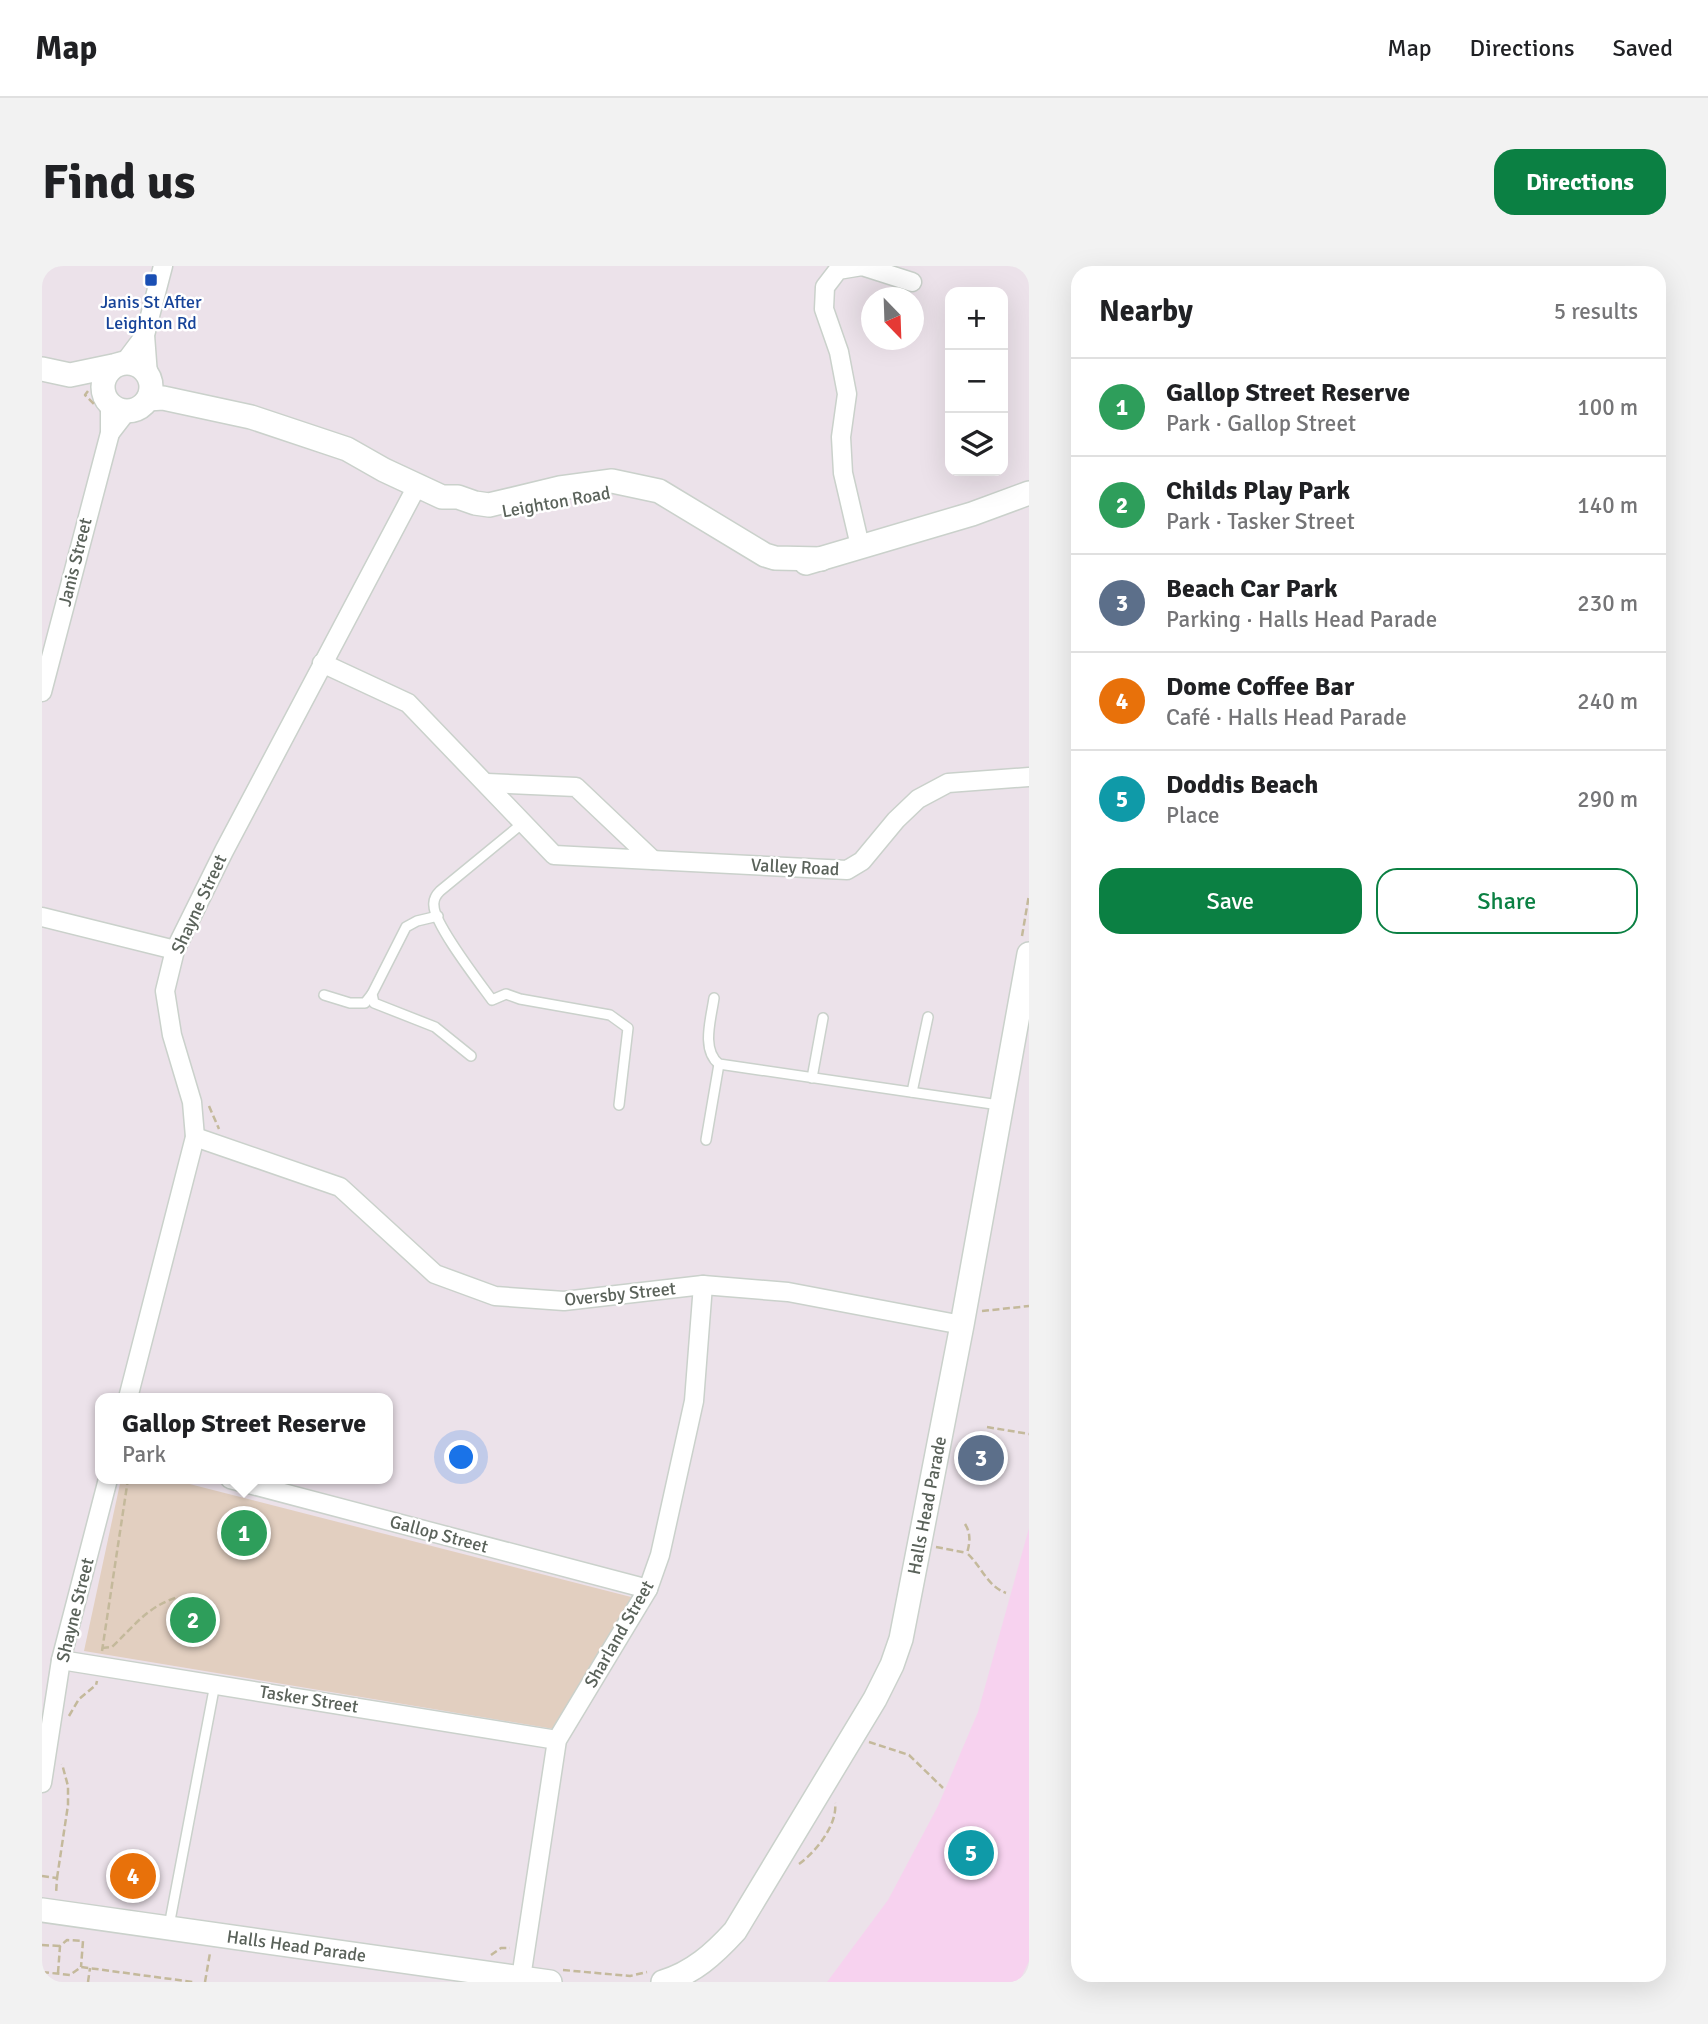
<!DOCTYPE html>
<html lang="en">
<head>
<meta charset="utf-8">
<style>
	body { margin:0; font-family:Signika,sans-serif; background:#f2f2f2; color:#202124 }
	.controls { position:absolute; right:21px; top:21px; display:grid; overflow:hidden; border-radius:14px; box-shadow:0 7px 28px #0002 }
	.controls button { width:63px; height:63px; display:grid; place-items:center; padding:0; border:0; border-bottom:2px solid #e0e0e0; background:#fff; color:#202124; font:35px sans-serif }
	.compass { position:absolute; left:819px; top:21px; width:63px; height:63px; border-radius:50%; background:#fff; box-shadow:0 7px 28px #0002; rotate:157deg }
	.you { position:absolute; left:420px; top:1192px; width:24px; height:24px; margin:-18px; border:5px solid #fff; border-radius:50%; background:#1a73e8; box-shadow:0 0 0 10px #1a73e833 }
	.badge { display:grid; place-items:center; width:46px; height:46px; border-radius:50%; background:#0b8043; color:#fff; font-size:23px; font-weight:700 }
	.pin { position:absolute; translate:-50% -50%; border:4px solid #fff; box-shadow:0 2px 7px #0006 }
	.popup { position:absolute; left:53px; top:1127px; width:298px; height:91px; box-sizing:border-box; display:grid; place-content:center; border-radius:14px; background:#fff; filter:drop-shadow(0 2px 5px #0005); font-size:23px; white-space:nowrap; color:#757577 }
	.popup b { font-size:26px; color:#202124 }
	.popup::after { content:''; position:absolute; left:50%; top:100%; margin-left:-14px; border:14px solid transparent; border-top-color:#fff }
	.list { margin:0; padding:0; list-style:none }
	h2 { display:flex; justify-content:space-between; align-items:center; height:91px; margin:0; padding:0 28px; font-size:30px }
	h2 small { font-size:23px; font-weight:400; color:#757577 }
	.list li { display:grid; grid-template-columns:46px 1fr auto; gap:21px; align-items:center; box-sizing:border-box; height:98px; padding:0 28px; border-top:2px solid #e0e0e0 }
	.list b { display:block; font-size:26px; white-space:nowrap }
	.list p { margin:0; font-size:23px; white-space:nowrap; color:#757577 }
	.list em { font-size:23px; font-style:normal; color:#757577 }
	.actions { display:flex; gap:14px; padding:21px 28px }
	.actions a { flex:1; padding:16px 0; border:2px solid #0b8043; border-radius:21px; text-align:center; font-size:24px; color:#0b8043 }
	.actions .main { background:#0b8043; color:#fff }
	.icon { flex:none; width:38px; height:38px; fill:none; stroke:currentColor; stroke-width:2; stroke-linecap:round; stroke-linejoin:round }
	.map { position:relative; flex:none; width:987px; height:1716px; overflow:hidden; border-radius:21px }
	header { display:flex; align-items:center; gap:42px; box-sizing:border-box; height:98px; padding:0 35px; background:#fff; border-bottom:2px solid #e0e0e0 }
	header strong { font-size:33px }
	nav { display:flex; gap:38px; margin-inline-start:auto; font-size:24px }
	.intro { display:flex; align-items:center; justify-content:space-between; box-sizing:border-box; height:168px; padding:0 42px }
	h1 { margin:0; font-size:49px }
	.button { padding:18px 32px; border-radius:21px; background:#0b8043; color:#fff; font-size:24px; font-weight:700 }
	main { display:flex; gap:42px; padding:0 42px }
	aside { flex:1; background:#fff; border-radius:21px; box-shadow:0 7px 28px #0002 }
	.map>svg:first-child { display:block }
</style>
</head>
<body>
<header>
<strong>Map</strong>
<nav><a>Map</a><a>Directions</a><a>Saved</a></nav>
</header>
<div class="intro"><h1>Find us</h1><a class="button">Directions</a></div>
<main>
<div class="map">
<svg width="987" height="1716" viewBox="0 0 987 1716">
	<rect width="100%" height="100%" fill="#ece2ea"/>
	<polygon fill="#e2cfc0" points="79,1213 128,1213 593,1332 512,1463 42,1385"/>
	<polygon fill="#f7d2ef" points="987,1262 987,1695 977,1716 785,1716 846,1634 896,1540 936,1446"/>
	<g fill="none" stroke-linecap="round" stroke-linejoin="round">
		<g stroke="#cad1cb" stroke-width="12">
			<g id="service">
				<path d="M482,556L398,625C394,629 391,634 392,640C392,658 437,716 450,734L464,728L478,733L568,749L586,762L577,839"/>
				<polyline points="396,650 375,655 364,661 330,728 332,737 393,761 429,790"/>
				<polyline points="282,729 308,737 323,737 330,728"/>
				<path d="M672,732C669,753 659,784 677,798L957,839"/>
				<polyline points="770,812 781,752"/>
				<polyline points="870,826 886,751"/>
				<polyline points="664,874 677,798"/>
				<polyline points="127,1660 173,1418"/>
			</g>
		</g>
		<g stroke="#cad1cb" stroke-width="21">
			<g id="minor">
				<polyline points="82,97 103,69"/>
				<polyline points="106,109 103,69 121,0"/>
				<polyline points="68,167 85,145"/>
				<polyline points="818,280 801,207 799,171 805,128 797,86 782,43 783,21 796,4 820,0 870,16"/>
				<polyline points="280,397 366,437 512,589 805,604 820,595 854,554 876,533 906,517 987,511"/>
				<polyline points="0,426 68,167 68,139"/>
				<polyline points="445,517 534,521 611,594"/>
				<polyline points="0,651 133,684"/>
				<polyline points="153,871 298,921 393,1008 453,1030 522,1035 661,1019 746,1026 920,1059"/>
				<polyline points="86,1132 153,871 150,836 130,769 123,725 133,684 182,585 375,220"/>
				<polyline points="188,1213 606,1323"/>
				<polyline points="19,1394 515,1474"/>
				<polyline points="0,1517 19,1394 66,1213"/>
				<polyline points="479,1712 515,1474 606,1323 618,1289 652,1135 661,1019"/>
			</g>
		</g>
		<g stroke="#cad1cb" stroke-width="26">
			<g id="tertiary">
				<circle cx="85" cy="121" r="24"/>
				<polyline points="0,103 28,109 71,100"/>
				<polyline points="106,133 121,132 209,151 305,183 342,204 400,231 416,231 433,237 447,239 518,222 570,215 617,225 723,289 733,292 779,293"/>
				<polyline points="764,297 930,248 987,227"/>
				<path id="s1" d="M0,1644L508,1716"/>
				<path id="s2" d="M621,1716C651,1707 672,1688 693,1665L833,1433L850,1399L859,1373L920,1059L987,688"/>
			</g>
		</g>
		<g stroke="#c4b99b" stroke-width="2.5" stroke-dasharray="7 3.5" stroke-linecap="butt">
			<polyline points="46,125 43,129 52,138"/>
			<polyline points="980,670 987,629"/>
			<polyline points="167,840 177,863"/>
			<polyline points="940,1045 987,1040"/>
			<polyline points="945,1161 987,1168"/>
			<path d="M923,1258C929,1267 928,1277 925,1287C940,1301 945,1320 964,1327"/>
			<polyline points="894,1281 925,1287"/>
			<path d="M60,1382L70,1381C92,1360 106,1340 136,1331"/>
			<polyline points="60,1385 86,1213"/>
			<polyline points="27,1450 37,1433 54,1419 55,1415"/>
			<polyline points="827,1476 867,1489 901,1522"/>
			<path d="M757,1598C774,1586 796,1558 793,1537"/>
			<polyline points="0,1610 15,1612 14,1628"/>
			<polyline points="15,1612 26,1539 26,1520 20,1498"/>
			<polyline points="0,1679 18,1680"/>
			<polyline points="449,1689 459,1682 468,1682"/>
			<polyline points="521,1704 588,1710 605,1706"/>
			<polyline points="0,1706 28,1709 39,1701 151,1716"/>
			<polyline points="16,1707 18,1680 25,1674 41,1675 39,1701"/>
			<polyline points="46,1716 48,1702"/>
			<polyline points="163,1716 168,1687"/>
		</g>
		<use href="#service" stroke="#fff" stroke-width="9"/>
		<use href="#minor" stroke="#fff" stroke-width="18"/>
		<use href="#tertiary" stroke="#fff" stroke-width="23"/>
	</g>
	<rect fill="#1a4fb4" stroke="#fff" stroke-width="2.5" x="102" y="7" width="14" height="14" rx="3.5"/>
	<g text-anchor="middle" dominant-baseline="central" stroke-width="5" stroke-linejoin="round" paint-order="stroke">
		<g font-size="18" fill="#164399" stroke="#fff">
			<text x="109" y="36">Janis St After<tspan x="109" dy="21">Leighton Rd</tspan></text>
		</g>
		<g font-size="18" fill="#5a625a" stroke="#fff">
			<text transform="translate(514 236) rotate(-10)">Leighton Road</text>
			<text transform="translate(33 296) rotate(-76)">Janis Street</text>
			<text transform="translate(753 601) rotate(3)">Valley Road</text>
			<text transform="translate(157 638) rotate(-65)">Shayne Street</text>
			<text transform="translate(578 1028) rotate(-6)">Oversby Street</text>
			<text stroke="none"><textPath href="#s2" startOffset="562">Halls Head Parade</textPath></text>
			<text transform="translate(397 1268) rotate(15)">Gallop Street</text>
			<text transform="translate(33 1344) rotate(-76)">Shayne Street</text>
			<text transform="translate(577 1368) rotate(-60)">Sharland Street</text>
			<text transform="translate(267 1433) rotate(9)">Tasker Street</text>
			<text stroke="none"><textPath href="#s1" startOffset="257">Halls Head Parade</textPath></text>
		</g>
	</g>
</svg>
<div class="controls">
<button>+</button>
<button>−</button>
<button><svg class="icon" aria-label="layers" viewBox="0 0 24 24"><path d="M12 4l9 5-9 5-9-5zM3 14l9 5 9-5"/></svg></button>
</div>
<svg class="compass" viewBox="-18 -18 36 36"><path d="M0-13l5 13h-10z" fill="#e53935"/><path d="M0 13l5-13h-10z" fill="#757577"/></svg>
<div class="you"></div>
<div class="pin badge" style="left:202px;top:1267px;background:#2e9e5b">1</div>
<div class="popup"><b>Gallop Street Reserve</b>Park</div>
<div class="pin badge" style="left:151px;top:1354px;background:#2e9e5b">2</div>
<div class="pin badge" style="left:939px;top:1192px;background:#5c6f8a">3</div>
<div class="pin badge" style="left:91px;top:1610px;background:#e8710a">4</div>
<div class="pin badge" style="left:929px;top:1587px;background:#0f9aa8">5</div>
</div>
<aside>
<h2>Nearby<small>5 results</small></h2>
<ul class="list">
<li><span class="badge" style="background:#2e9e5b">1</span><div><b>Gallop Street Reserve</b><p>Park · Gallop Street</p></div><em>100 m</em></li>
<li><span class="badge" style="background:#2e9e5b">2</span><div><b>Childs Play Park</b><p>Park · Tasker Street</p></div><em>140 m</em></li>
<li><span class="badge" style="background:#5c6f8a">3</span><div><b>Beach Car Park</b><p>Parking · Halls Head Parade</p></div><em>230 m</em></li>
<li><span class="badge" style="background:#e8710a">4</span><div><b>Dome Coffee Bar</b><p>Café · Halls Head Parade</p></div><em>240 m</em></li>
<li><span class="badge" style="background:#0f9aa8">5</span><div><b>Doddis Beach</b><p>Place</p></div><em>290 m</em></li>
</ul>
<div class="actions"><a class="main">Save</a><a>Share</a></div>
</aside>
</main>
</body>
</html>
